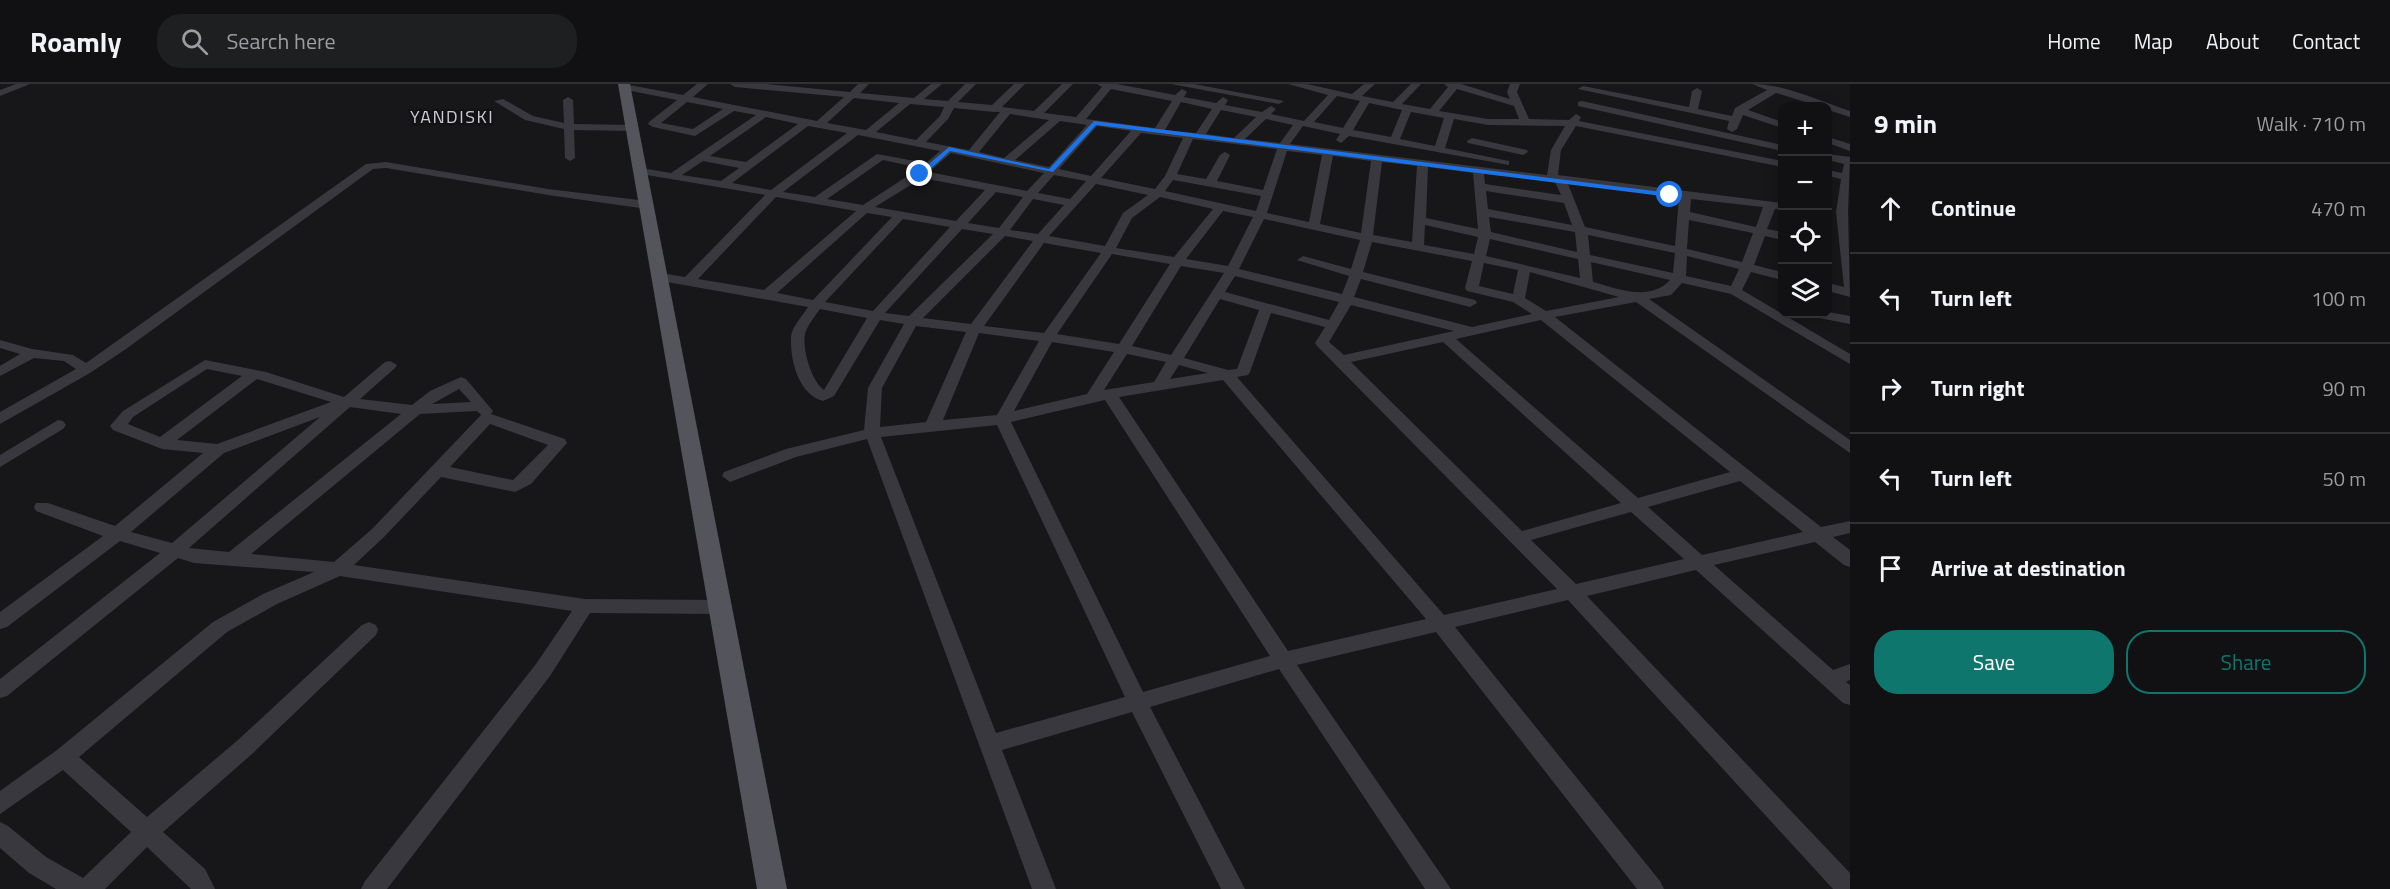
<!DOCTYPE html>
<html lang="en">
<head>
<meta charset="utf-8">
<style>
	body { margin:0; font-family:"Titillium Web",sans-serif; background:#1e1f21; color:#f1f3f6 }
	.controls { position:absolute; right:18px; top:18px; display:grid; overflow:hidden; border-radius:12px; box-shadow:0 3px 15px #0003 }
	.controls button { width:54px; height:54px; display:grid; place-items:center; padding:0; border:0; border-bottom:2px solid #303133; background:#111113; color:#f1f3f6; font:30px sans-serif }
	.stop { position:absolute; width:18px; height:18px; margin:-14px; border:4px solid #1a73e8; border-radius:50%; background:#fff }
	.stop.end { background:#1a73e8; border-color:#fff; box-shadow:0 2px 6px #0008 }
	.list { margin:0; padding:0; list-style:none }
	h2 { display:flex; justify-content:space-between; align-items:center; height:78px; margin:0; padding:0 24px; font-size:26px }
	h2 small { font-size:20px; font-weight:400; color:#9c9da0 }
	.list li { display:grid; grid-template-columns:39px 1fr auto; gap:18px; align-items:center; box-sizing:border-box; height:90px; padding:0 24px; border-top:2px solid #303133 }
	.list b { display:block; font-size:22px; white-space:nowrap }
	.list em { font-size:20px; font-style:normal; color:#9c9da0 }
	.actions { display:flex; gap:12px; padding:18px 24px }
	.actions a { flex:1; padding:14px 0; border:2px solid #0f766e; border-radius:24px; text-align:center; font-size:21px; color:#0f766e }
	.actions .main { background:#0f766e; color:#fff }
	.icon { flex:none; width:33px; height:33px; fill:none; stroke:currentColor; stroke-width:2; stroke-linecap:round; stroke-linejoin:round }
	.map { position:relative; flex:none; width:1850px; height:805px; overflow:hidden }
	header { display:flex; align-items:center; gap:36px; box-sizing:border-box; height:84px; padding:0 30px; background:#111113; border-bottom:2px solid #303133 }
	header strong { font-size:28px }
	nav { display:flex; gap:33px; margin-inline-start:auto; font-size:21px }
	.search { width:420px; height:54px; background:#1e1f21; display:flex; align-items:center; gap:15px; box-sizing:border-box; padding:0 21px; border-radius:24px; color:#9c9da0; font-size:22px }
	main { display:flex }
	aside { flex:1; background:#111113 }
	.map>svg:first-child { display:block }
</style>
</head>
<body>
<header>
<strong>Roamly</strong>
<div class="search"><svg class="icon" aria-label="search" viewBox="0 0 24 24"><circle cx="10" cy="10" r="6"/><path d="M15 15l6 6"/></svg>Search here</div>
<nav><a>Home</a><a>Map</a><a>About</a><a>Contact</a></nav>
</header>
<main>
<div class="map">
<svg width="1850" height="805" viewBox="0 0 1850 805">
	<rect width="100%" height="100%" fill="#171719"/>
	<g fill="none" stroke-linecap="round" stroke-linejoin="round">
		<g fill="#38383e" fill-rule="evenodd">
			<polygon points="16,0 30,0 0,12 0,6"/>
			<path d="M624,0L683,11L697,0H708L693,13L817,37L844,13L735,3L730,0H766L850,8L858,0H869L860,9L914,14L931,0H942L924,15L948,17L965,0H976L958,18L992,21L1014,0H1025L1002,23L1034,27L1062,0H1073L1044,29L1076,33L1102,3L1097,0H1117L1175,11L1182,5L1187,8L1184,13L1216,19L1223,13L1228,16L1225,21L1262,28L1271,22L1276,25L1271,30L1304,37L1328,11L1288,0H1307L1352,10L1364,0H1375L1362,12L1393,18L1411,0H1421L1402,20L1430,25L1448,3L1444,0H1461L1510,15L1507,8L1510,0H1520L1517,8L1529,35L1569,36L1576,30L1581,33L1579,37L1782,77V83L1576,42L1561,66L1558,91L1782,119V125H1775L1767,145L1782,148V156L1765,152L1754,181L1782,188V196L1751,188L1742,206L1850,270V280L1731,210L1682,199L1671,211L1649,215L1850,356V369L1636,218L1555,233L1821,443L1850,437V449L1833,453L1850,466V483L1844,481L1815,458L1714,481L1833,586L1850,580V596L1846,598L1850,601V621L1843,619L1696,486L1587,512L1850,789V805H1833L1568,516L1455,543L1660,797L1664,805H1637L1436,548L1297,581L1451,805H1425L1279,585L1150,623L1245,805H1221L1132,628L1002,666L1056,805H1032L867,355L796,373L730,398L722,392L724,388L786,365L864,346L868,304L904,240L880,236L834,312L823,317C798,310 790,276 791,252C792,243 803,231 808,223L656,196L655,193L661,189L685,193L765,111L641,90L635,87L641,84L671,89L756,31L734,27L695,52L653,43L648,40L649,38L677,16L621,5L619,3ZM1111,5L1172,17L1155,44L1086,35ZM1457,5L1514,22L1519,35H1488L1439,27ZM1337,12L1360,17L1343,44L1314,38ZM854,14L899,19L866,46L827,39ZM687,18L723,25L693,45L661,39ZM1181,18L1212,25L1196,49L1165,46ZM1369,19L1402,26L1391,53L1353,46ZM910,20L944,23L940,32L916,56L876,48ZM954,24L994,28H1000L969,66L926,58L948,35ZM1221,26L1256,33L1234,54L1206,50ZM1411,28L1444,34L1435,62L1400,55ZM1010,30L1049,36L1004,74L979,68ZM766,33L798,40L746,78L710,72ZM1266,35L1293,41L1280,59L1245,55ZM1454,35L1488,41L1565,42L1551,66L1547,91L1290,60L1303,42L1340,50L1336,56L1341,59L1349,52L1509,81V77L1445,64ZM1060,37L1087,41L1049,83L1015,76ZM808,42L847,49L771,106L732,99ZM1097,42L1131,47L1091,92L1059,85ZM1141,49L1183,54L1165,92L1155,105L1101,94ZM858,51L940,67L926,79L877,70L815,113L783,108ZM1193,55L1277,65L1263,106L1217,97L1230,71L1225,68L1220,71L1206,95L1177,90ZM1287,67L1322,71L1309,138L1267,129ZM951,69L1044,89L1027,107L929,88ZM1333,72L1371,77L1361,149L1320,140ZM883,76L920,84L863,121L827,115ZM703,77L739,84L721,97L682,91ZM1382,78L1417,82L1412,158L1373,151ZM1428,83L1473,89L1478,145L1426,134ZM1484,90L1555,98L1561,111L1485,100ZM1054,91L1086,97L1070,115L1038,109ZM922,94L985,106L956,137L875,123ZM1173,96L1261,112L1256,127L1165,107ZM1096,100L1148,111L1123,129L1105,162L1049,152ZM1568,100L1679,113L1675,162L1585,143ZM1486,107L1564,119L1572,141L1488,125ZM996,108L1023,113L999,144L968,139ZM776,113L856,127L764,206L698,195ZM1160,113L1213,125L1174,173L1116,164L1132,134ZM1033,115L1064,121L1038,150L1010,146ZM1691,115L1763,123L1756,143L1690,128ZM1223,127L1253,133L1228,182L1186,175ZM867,129L892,133L813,216L777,209ZM1489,133L1575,148L1577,168L1491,148ZM903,135L950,143L873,227L825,218ZM1264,135L1360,156L1351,185L1303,172L1297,176L1349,192L1342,210L1239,185ZM1689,136L1753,149L1742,178L1687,165ZM1425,141L1478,153L1474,170L1424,161ZM962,145L993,150L909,232L885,229ZM1588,151L1675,169L1673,189L1590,171ZM1005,152L1033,157L971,240L923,234ZM1490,155L1578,175L1580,194L1486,172ZM1372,158L1472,177L1465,204L1467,207L1513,218L1532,230L1472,243L1354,213L1361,195L1470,223L1477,219L1475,216L1363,188ZM1044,159L1101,169L1044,249L984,242ZM1112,170L1170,180L1119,260L1057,250ZM1687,172L1739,185L1731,202L1686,192ZM1591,178L1670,196C1649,218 1619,205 1593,198ZM1484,179L1518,186L1513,210L1479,202ZM1181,182L1224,189L1171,271L1132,262ZM1530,188L1619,213L1546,227L1525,214ZM1235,192L1339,218L1329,236L1225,208ZM1220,215L1259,226L1237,285L1228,286L1184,274ZM1351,221L1454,247L1344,271L1329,258ZM820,225L867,234L824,306C811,297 802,264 805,250C807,242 815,232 820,225ZM1271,229L1325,243L1315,259L1317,262L1557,505L1444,531L1237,293L1248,291L1250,288ZM1541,236L1730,388L1638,414L1456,255ZM916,242L966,248L926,338L880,343L882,304ZM979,249L1039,257L997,331L943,336ZM1052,258L1114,268L1087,310L1014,327ZM1443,258L1621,419L1522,447L1351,278ZM1127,270L1166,278L1154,298L1104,306ZM1179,281L1208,289L1170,295ZM1223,296L1426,535L1288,567L1119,313ZM1105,316L1270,572L1143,608L1011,338ZM997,341L1125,613L996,649L881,353ZM1740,397L1803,448L1702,471L1648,423ZM1631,428L1684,475L1576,500L1531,456Z"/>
			<polygon points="1171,0 1194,0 1284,17 1279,20"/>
			<path d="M1752,0C1785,0 1819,17 1850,27V33L1828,26V22H1818L1776,9L1748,26L1782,38V44L1743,31L1737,45L1732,48L1727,45L1729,37L1578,5L1583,2L1689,23L1692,7L1697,4L1702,7L1698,25L1732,32L1735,24L1767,6Z"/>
			<polygon points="568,13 573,16 574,40 632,41 637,44 632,47 574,46 575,74 570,77 565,74 564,45 525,36 494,17 503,15 533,32 564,39 563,16"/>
			<polygon points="1582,17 1782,61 1782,67 1578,22 1578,18"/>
			<polygon points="1828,53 1850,60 1850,67 1828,59"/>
			<polygon points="1472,54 1527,66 1528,68 1523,71 1468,59 1467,57"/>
			<polygon points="1828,70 1850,73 1848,128 1850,213 1828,207 1828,199 1844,203 1836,128 1841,95 1828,92 1828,86 1842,89 1844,80 1828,76"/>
			<polygon points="386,78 548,105 647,117 653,121 647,125 548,111 386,84 373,85 126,265 90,289 0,340 0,328 76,285 64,277 34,274 0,292 0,282 20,270 0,264 0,256 32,265 73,271 86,279 366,80"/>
			<polygon points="1828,228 1850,232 1850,240 1814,233 1812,230"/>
			<path d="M205,276L266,288L344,313L385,278L390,277L397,281L395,284L360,315L412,321L430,307L461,293L466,295L493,327L491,330L565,355L567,359L531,400L515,408L441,393L384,453L354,481L585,515L721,516L728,518L730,523L728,528L721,530L590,529L550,592L387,805H361L365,797L536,580L572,527L340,492L277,520L227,548L79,673L147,733L238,656L362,541L369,538L376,541L378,546L376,551L252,670L163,748L205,785L215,805H191L147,763L105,805H56L29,789L0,764V738L8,742L46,773L83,794L131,748L63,686L0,730V707L57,666L213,538L263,510L314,488L194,479L178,474L7,612L0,614V595L160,469L120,457L7,543L0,545V528L103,452L36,427L34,423L36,419H48L115,442L203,369L162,365L113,346L110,342L123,327ZM207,285L242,292L160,353L128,340L133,333ZM257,295L331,318L217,360L177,356ZM459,305L471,318L432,320ZM350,323L401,330L229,468L189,464ZM477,327L481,331L372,445L334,478L251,470L420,330ZM320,333L172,459L131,448L224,369ZM490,340L548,361L513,396L450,383Z"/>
			<polygon points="58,336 63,337 66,341 63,345 0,383 0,371"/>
		</g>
		<polygon fill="#54545d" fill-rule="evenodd" points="618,0 630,0 787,805 757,805"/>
	</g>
	<polygon fill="#1a73e8" points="1094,37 1670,109 1673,111 1670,113 1096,41 1053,88 950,67 923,92 917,90 949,63 1049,85"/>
	<g text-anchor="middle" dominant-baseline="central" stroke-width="4.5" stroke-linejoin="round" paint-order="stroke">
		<g font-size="18" letter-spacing="1.5" fill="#cacbd5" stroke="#121214">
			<text x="452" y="32">YANDISKI</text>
		</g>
	</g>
</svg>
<div class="controls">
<button>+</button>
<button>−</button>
<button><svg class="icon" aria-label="locate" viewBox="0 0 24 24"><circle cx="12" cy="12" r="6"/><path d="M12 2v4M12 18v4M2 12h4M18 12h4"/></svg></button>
<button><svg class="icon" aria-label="layers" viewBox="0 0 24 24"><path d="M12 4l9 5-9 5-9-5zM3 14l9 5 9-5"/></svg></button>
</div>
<div class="stop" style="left:1670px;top:111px"></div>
<div class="stop end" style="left:920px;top:90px"></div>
</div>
<aside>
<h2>9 min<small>Walk · 710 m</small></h2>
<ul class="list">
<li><svg class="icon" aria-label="ahead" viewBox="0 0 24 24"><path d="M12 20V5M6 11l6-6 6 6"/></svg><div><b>Continue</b></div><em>470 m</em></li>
<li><svg class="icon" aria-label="left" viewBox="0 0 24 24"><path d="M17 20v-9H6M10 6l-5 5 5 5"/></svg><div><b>Turn left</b></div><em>100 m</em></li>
<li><svg class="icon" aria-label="right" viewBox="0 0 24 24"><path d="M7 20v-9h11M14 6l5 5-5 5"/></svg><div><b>Turn right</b></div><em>90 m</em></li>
<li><svg class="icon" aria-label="left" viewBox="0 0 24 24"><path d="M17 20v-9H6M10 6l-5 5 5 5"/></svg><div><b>Turn left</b></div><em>50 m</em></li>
<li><svg class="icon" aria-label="arrive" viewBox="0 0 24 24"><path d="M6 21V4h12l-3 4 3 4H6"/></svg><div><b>Arrive at destination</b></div></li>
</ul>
<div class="actions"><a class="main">Save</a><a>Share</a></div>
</aside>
</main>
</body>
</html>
